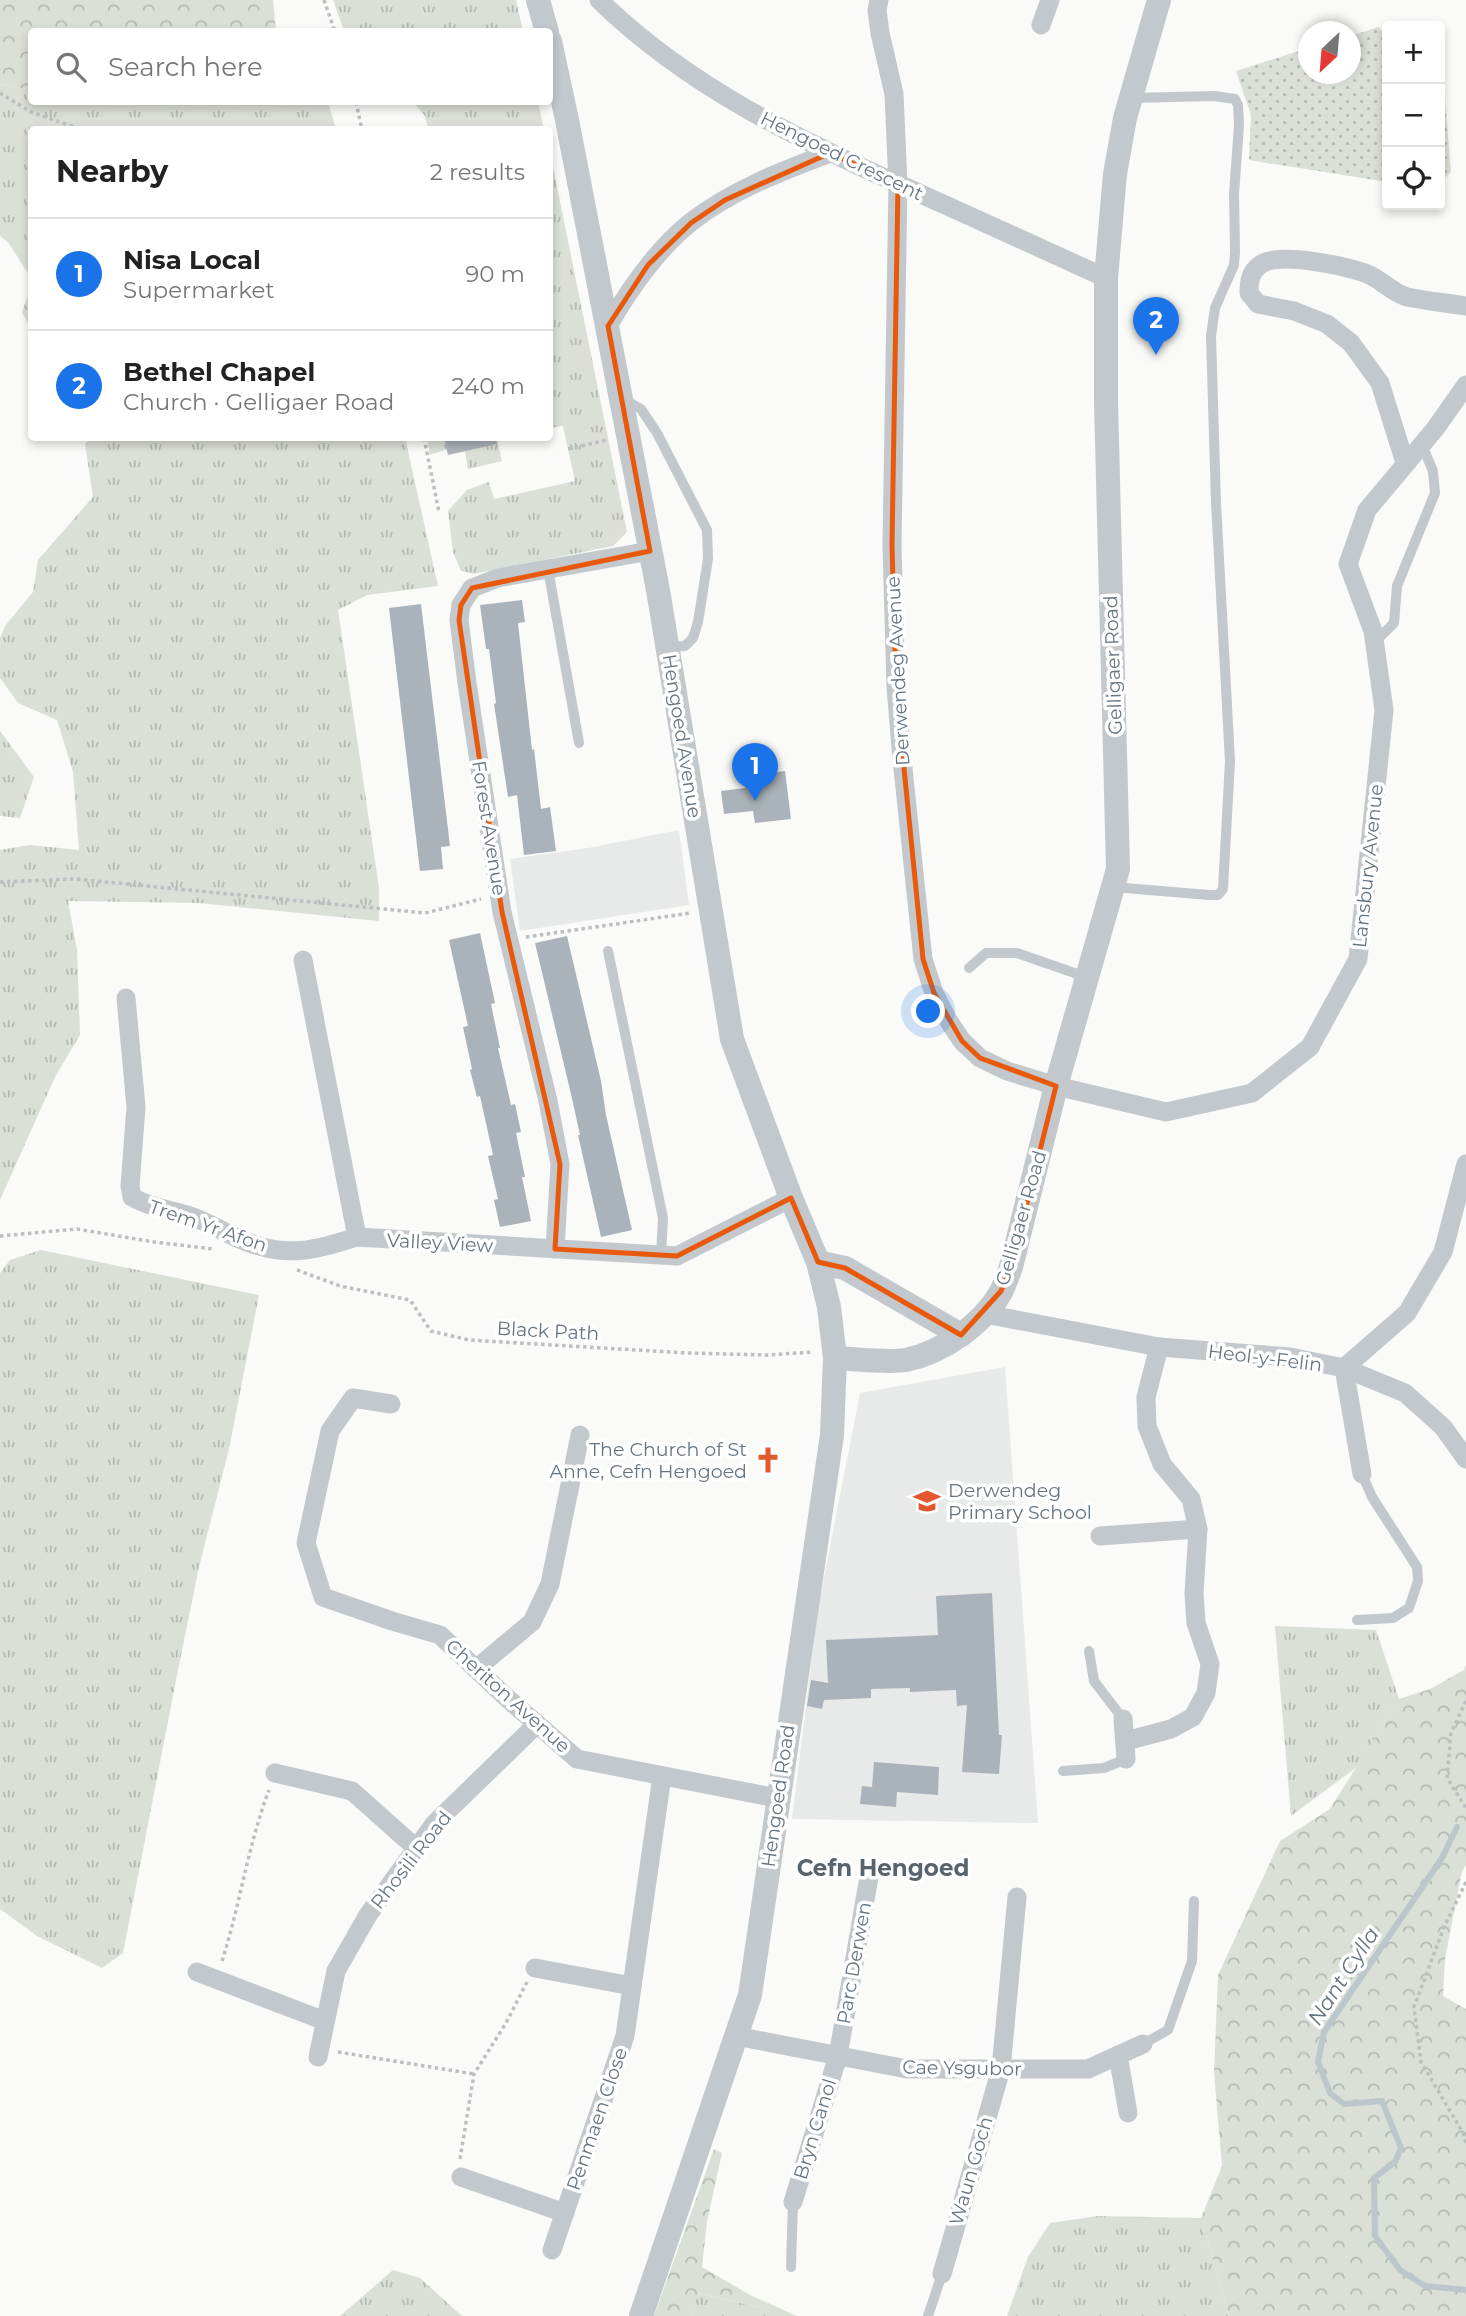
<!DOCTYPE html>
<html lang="en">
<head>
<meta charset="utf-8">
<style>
	body { margin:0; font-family:Montserrat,sans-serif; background:#f6f6f6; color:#222 }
	.controls { position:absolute; right:21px; top:21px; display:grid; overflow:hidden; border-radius:7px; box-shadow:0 4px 10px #0003 }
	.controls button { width:63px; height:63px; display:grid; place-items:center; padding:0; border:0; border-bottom:2px solid #e0e0e0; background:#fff; color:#222; font:35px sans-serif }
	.compass { position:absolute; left:1298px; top:21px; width:63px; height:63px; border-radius:50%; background:#fff; box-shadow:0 4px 10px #0003; rotate:206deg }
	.you { position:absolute; left:929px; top:1012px; width:24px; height:24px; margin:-18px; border:5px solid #fff; border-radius:50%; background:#1a73e8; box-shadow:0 0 0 10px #1a73e833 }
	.badge { display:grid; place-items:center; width:46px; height:46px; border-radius:50%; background:#1a73e8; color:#fff; font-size:23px; font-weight:700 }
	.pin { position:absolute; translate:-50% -58px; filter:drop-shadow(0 2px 4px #0008) }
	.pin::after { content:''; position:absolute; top:37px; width:24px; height:21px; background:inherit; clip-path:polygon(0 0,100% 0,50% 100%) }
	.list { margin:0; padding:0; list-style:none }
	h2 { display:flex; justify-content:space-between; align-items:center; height:91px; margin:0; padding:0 28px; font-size:30px }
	h2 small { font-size:23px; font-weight:400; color:#767676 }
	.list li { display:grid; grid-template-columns:46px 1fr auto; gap:21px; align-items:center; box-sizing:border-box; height:112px; padding:0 28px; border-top:2px solid #e0e0e0 }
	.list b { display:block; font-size:26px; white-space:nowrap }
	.list p { margin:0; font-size:23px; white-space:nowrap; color:#767676 }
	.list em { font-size:23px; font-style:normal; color:#767676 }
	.icon { flex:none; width:38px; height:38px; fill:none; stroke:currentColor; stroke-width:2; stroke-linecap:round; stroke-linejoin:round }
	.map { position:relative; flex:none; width:1466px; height:2316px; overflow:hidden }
	.search { position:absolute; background:#fff; box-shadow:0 4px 10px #0003; left:28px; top:28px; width:525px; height:77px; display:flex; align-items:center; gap:18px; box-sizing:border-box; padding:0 24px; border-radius:7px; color:#767676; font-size:26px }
	.panel { position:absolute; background:#fff; box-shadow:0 4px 10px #0003; left:28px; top:126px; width:525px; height:315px; border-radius:7px }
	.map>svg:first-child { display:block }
</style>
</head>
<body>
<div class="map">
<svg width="1466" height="2316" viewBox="0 0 1466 2316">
	<defs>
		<pattern id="grass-tufts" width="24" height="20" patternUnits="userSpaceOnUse" patternTransform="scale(1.75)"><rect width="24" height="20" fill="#dadfd7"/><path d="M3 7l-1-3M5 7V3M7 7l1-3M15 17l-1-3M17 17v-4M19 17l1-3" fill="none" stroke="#b4b9b4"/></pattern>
		<pattern id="forest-crowns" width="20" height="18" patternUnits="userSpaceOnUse" patternTransform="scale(1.75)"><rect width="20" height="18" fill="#dadfd7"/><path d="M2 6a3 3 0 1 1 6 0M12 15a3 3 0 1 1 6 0" fill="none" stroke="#b4b9b4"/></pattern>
		<pattern id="garden-dots" width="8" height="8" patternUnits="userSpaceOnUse" patternTransform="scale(1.75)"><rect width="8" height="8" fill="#dadfd7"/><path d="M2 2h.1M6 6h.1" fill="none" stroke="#b4b9b4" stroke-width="1.8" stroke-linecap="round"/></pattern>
	</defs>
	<rect width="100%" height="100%" fill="#fafaf8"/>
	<g fill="#e8e9e9">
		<polygon points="679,830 689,905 520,931 510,859 588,848"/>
		<polygon points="1005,1367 1038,1823 792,1819 818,1608 860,1393"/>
	</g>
	<g fill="url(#grass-tufts)">
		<polygon points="333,0 516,0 523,31 348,31 343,28"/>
		<polygon points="0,84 31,90 32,102 96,102 123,106 281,107 287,102 328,102 336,129 32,130 31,278 8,242 0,236"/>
		<polygon points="413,102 538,102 544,129 428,129 425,116"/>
		<polygon points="550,152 627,532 613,546 474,574 461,571 453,552 448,511 467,490 489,482 494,499 575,481 563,426 550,428"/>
		<polygon points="31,287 32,329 31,329 22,312"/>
		<polygon points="90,438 405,438 438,586 367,595 338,610 379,888 379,921 199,903 68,901 77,950 80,1035 56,1075 0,1200 0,850 30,845 79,850 73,772 57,720 18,703 0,678 0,638 5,626 33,592 38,560 93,497 85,444"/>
		<polygon points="427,438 444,438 447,449 430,455"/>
		<polygon points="476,438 509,438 497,440 502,461 468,469 465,451 478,448"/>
		<polygon points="0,731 34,777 20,818 0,816"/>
		<polygon points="41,1250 259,1295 229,1449 199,1567 178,1670 123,1953 102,1968 37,1936 0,1909 0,1273 10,1260"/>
		<polygon points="1275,1626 1376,1630 1399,1699 1357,1767 1291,1816"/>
		<polygon points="1098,2216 1201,2218 1229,2316 1007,2316 1028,2257 1050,2223"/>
		<polygon points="393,2270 420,2278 462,2316 340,2316"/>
		<polygon points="697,2293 758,2307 768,2303 797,2316 691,2316"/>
	</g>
	<g fill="url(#forest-crowns)">
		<polygon points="0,0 273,0 276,31 32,32 31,90 0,84"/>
		<polygon points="96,102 281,102 282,107 123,106"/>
		<polygon points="1466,1665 1466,1865 1462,1871 1445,1959 1443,1996 1466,2009 1466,2316 1229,2316 1201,2218 1222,2166 1214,2072 1218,1975 1280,1841 1330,1809 1399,1699 1430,1689 1464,1670"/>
		<polygon points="714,2149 722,2153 707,2222 702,2267 752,2296 768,2303 758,2307 698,2293 691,2316 654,2316"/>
	</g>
	<g fill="url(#garden-dots)">
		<polygon points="1378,27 1387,35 1387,182 1249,160 1251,115 1236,71 1308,48 1308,74 1350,74 1351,36"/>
		<polygon points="1440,85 1444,89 1451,172 1440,182"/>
	</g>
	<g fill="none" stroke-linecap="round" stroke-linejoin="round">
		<polyline stroke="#bbc7cb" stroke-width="6" points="1457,1827 1442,1858 1324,2032 1318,2062 1330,2093 1344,2104 1382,2101 1401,2148 1395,2162 1374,2178 1375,2236 1400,2270 1425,2286 1466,2290"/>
	</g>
	<g fill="#aab3b9">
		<polygon points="444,438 496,438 497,444 448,455"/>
		<polygon points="522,600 525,622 518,623 532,750 534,749 541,809 550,807 556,851 524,855 517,795 508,797 494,704 496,703 489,649 486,649 480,605"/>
		<polygon points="421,604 450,846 441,847 443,869 420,871 389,608"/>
		<polygon points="757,769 763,774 785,771 791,819 755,823 753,811 724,814 721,791 745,788 743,771"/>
		<polygon points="480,933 495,1003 491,1004 500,1048 498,1048 511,1105 515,1104 521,1132 516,1133 525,1177 522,1177 531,1221 500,1227 494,1200 498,1199 488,1156 493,1155 480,1096 477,1097 470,1070 472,1069 463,1027 468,1026 449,940"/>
		<polygon points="567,936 601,1081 606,1115 632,1230 601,1237 578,1135 580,1135 571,1094 535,943"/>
		<polygon points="992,1593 999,1735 1002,1735 999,1774 962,1772 967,1705 957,1706 956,1690 910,1692 910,1688 871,1689 871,1698 824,1700 822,1709 807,1706 811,1680 828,1683 826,1640 938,1635 936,1596"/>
		<polygon points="874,1762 939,1767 938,1795 897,1792 896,1807 860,1804 862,1786 872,1787"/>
	</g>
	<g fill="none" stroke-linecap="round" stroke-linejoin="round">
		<g stroke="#bbbfc2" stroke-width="3.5" stroke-dasharray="3.5 3.5" stroke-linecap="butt">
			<polyline points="324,0 335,32"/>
			<polyline points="0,93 31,112 83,130"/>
			<polyline points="356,102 362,130"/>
			<polyline points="424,438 439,512"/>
			<polyline points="568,449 607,440"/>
			<polyline points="0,882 75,879 425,913 481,899"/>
			<polyline points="526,937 691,913"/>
			<polyline points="0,1236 77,1229 154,1242 213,1249"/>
			<polyline points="297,1270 340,1286 410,1300 431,1331 469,1340 687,1353 768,1355 813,1352"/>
			<polyline points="1466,1701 1451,1733 1447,1778 1466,1808"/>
			<polyline points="1466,1882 1444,1927 1414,2007 1421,2062 1463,2133 1466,2143"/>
			<path d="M222,1961C240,1905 248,1845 269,1790"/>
			<polyline points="338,2052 474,2074"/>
			<polyline points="460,2159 474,2074 506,2023 527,1982"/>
		</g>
		<g stroke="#c3c8cc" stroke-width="10">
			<polyline points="625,400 641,409 657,433 707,530 708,559 698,622 693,638 685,646 669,647"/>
			<polyline points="548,569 579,743"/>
			<polyline points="1374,643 1394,623 1397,586 1435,493 1433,471 1422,445"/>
			<polyline points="1113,887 1209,895 1218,895 1223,889 1230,761 1216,503 1211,336 1215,308 1234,265 1235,252 1234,194 1239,125 1238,105 1235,99 1214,96 1130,98"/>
			<polyline points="608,951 663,1218 661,1256"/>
			<polyline points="969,968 986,953 1017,953 1086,977"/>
			<polyline points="1357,1620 1393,1618 1409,1608 1418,1581 1417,1567 1372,1497 1362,1474"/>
			<polyline points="1089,1651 1094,1681 1123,1719"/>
			<polyline points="1063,1771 1104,1768 1126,1759"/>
			<polyline points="1143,2044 1168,2030 1192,1961 1194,1901"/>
			<polyline points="791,2267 793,2202"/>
			<polyline points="928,2316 942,2274"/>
		</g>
		<g stroke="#c3c8cc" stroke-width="19">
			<path d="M599,0C688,87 799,140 912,190C977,219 1042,249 1106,278"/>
			<polyline points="879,0 877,10 880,33 894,94 898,184 892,545 896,688 902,759 923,959 934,993 948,1020 962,1041 980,1058 1007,1071 1056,1086 1166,1112 1252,1093 1310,1047 1358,959 1384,710 1373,631 1348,564 1367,510 1435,429 1466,385"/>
			<polyline points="1041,25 1050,0"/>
			<path d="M608,326C630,288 656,250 691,222C732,190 782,171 830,153"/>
			<path d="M1405,463L1380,383L1351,343L1327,324L1294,311L1258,304L1249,293C1249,282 1250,272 1260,265C1278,251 1344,266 1365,273C1380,278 1392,293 1407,297C1426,301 1447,303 1466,306"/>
			<polyline points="303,960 357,1237 677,1256 791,1198"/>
			<path d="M126,998L136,1107L130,1186L132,1197C150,1208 173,1210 193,1217C212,1224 228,1235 247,1242C289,1258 316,1250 357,1237"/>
			<polyline points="555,1249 560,1164 548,1101 502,912 467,683 459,620 461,605 472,588 498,578 650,551"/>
			<polyline points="985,1314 1159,1347 1290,1357 1344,1368 1407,1313 1443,1252 1466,1164"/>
			<polyline points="1344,1368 1405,1393 1443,1427 1466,1459"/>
			<polyline points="1344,1368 1362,1474"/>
			<polyline points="391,1404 353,1398 330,1431 306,1543 323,1597 392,1621 440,1635 507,1698 577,1759 777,1798"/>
			<polyline points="1100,1536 1198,1529"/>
			<polyline points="476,1669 532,1622 550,1584 580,1435"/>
			<polyline points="1123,1719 1126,1759"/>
			<polyline points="1126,1741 1171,1729 1193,1717 1206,1693 1210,1664 1196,1623 1194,1593 1198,1529 1191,1499 1162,1464 1147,1426 1146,1397 1159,1347"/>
			<polyline points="275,1773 352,1791 416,1848"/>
			<polyline points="535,1968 632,1986"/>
			<polyline points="197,1972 325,2021"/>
			<polyline points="736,2036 907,2069 1088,2069 1143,2044"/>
			<polyline points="1118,2055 1128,2113"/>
			<polyline points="318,2057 336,1971 368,1915 434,1824 537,1724"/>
			<polyline points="461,2177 565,2213"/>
			<polyline points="793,2202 838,2056 870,1871"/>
			<polyline points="552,2250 625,2036 662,1776"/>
			<polyline points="942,2274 1001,2069 1017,1897"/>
		</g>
		<g stroke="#c3c8cc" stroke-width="24">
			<polyline points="538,0 547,32"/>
			<polyline points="550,41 567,120 658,590 732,1039 791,1198 818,1262 845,1268 961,1335"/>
			<path d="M835,1358C856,1359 886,1363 906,1360C943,1352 982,1325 1001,1292C1005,1284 1008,1275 1011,1267L1056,1086L1118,869L1106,402V278L1115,174L1125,118L1159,0"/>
			<polyline points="641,2316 750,1995 832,1435 835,1358 829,1307 818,1262"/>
		</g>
	</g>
	<path fill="none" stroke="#e8590c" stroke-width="5" stroke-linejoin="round" d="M830,153L898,184L892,545L896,688L923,959L934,993L962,1041L980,1058L1056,1086L1011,1267L1001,1291L961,1335L845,1268L818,1262L791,1198L677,1256L555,1249L560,1164L502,912L459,620L461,605L472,588L650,551L608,326L648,265L691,223L725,200Z"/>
	<defs>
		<g id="church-bare" transform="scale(2.1)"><path d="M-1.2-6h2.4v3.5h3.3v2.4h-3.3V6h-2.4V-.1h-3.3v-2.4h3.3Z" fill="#e4572e" stroke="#fff" stroke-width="2.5" paint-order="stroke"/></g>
		<g id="school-bare" transform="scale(2.1)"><path d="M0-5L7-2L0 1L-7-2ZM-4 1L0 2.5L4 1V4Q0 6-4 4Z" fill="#e4572e" stroke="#fff" stroke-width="2.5" paint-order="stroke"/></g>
	</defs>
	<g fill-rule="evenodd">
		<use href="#church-bare" x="768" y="1460"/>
		<use href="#school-bare" x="927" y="1501"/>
	</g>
	<g text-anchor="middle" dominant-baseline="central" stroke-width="7" stroke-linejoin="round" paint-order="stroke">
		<g font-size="19" fill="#657683" stroke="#fff">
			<text transform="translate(842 156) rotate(26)">Hengoed Crescent</text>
			<text transform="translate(1113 665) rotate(-92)">Gelligaer Road</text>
			<text transform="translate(898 671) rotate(-93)">Derwendeg Avenue</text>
			<text transform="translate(682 736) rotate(81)">Hengoed Avenue</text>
			<text transform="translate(489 828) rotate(81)">Forest Avenue</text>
			<text transform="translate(1368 866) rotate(-84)">Lansbury Avenue</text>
			<text transform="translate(1021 1218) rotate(-74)">Gelligaer Road</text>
			<text transform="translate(208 1226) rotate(19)">Trem Yr Afon</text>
			<text transform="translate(440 1243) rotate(3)">Valley View</text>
			<text transform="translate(548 1331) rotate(3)">Black Path</text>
			<text transform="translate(1265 1358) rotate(7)">Heol-y-Felin</text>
			<text transform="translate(508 1696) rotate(42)">Cheriton Avenue</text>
			<text transform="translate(778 1796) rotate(-82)">Hengoed Road</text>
			<text transform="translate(411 1860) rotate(-52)">Rhosili Road</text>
			<text transform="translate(854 1963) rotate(-80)">Parc Derwen</text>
			<text transform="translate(962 2068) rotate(1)">Cae Ysgubor</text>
			<text transform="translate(597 2119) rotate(-71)">Penmaen Close</text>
			<text transform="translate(815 2129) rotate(-73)">Bryn Canol</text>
			<text transform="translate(971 2171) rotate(-74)">Waun Goch</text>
		</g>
		<g font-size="19" fill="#657683" stroke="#fff" text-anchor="end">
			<text x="747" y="1449">The Church of St<tspan x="747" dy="22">Anne, Cefn Hengoed</tspan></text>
			<text x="948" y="1490" text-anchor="start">Derwendeg<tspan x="948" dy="22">Primary School</tspan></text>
		</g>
		<g font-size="21" font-style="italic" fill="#60757c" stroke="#fff">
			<text transform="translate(1343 1976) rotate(-57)">Nant Cylla</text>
		</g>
		<g font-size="23" font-weight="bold" fill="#57646e" stroke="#fff">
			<text x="883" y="1868">Cefn Hengoed</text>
		</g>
	</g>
</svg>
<div class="controls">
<button>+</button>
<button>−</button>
<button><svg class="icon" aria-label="locate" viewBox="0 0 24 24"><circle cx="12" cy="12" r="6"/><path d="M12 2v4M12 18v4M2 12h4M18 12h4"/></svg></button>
</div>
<svg class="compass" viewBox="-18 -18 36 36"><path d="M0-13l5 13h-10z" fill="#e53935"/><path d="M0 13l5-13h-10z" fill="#767676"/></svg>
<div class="you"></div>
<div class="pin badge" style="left:755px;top:801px">1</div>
<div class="pin badge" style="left:1156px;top:355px">2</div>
<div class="search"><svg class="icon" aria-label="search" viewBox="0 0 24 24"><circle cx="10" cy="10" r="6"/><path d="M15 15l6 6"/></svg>Search here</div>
<section class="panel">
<h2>Nearby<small>2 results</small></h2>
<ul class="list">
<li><span class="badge">1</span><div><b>Nisa Local</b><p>Supermarket</p></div><em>90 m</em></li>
<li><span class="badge">2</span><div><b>Bethel Chapel</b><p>Church · Gelligaer Road</p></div><em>240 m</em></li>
</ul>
</section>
</div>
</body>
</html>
